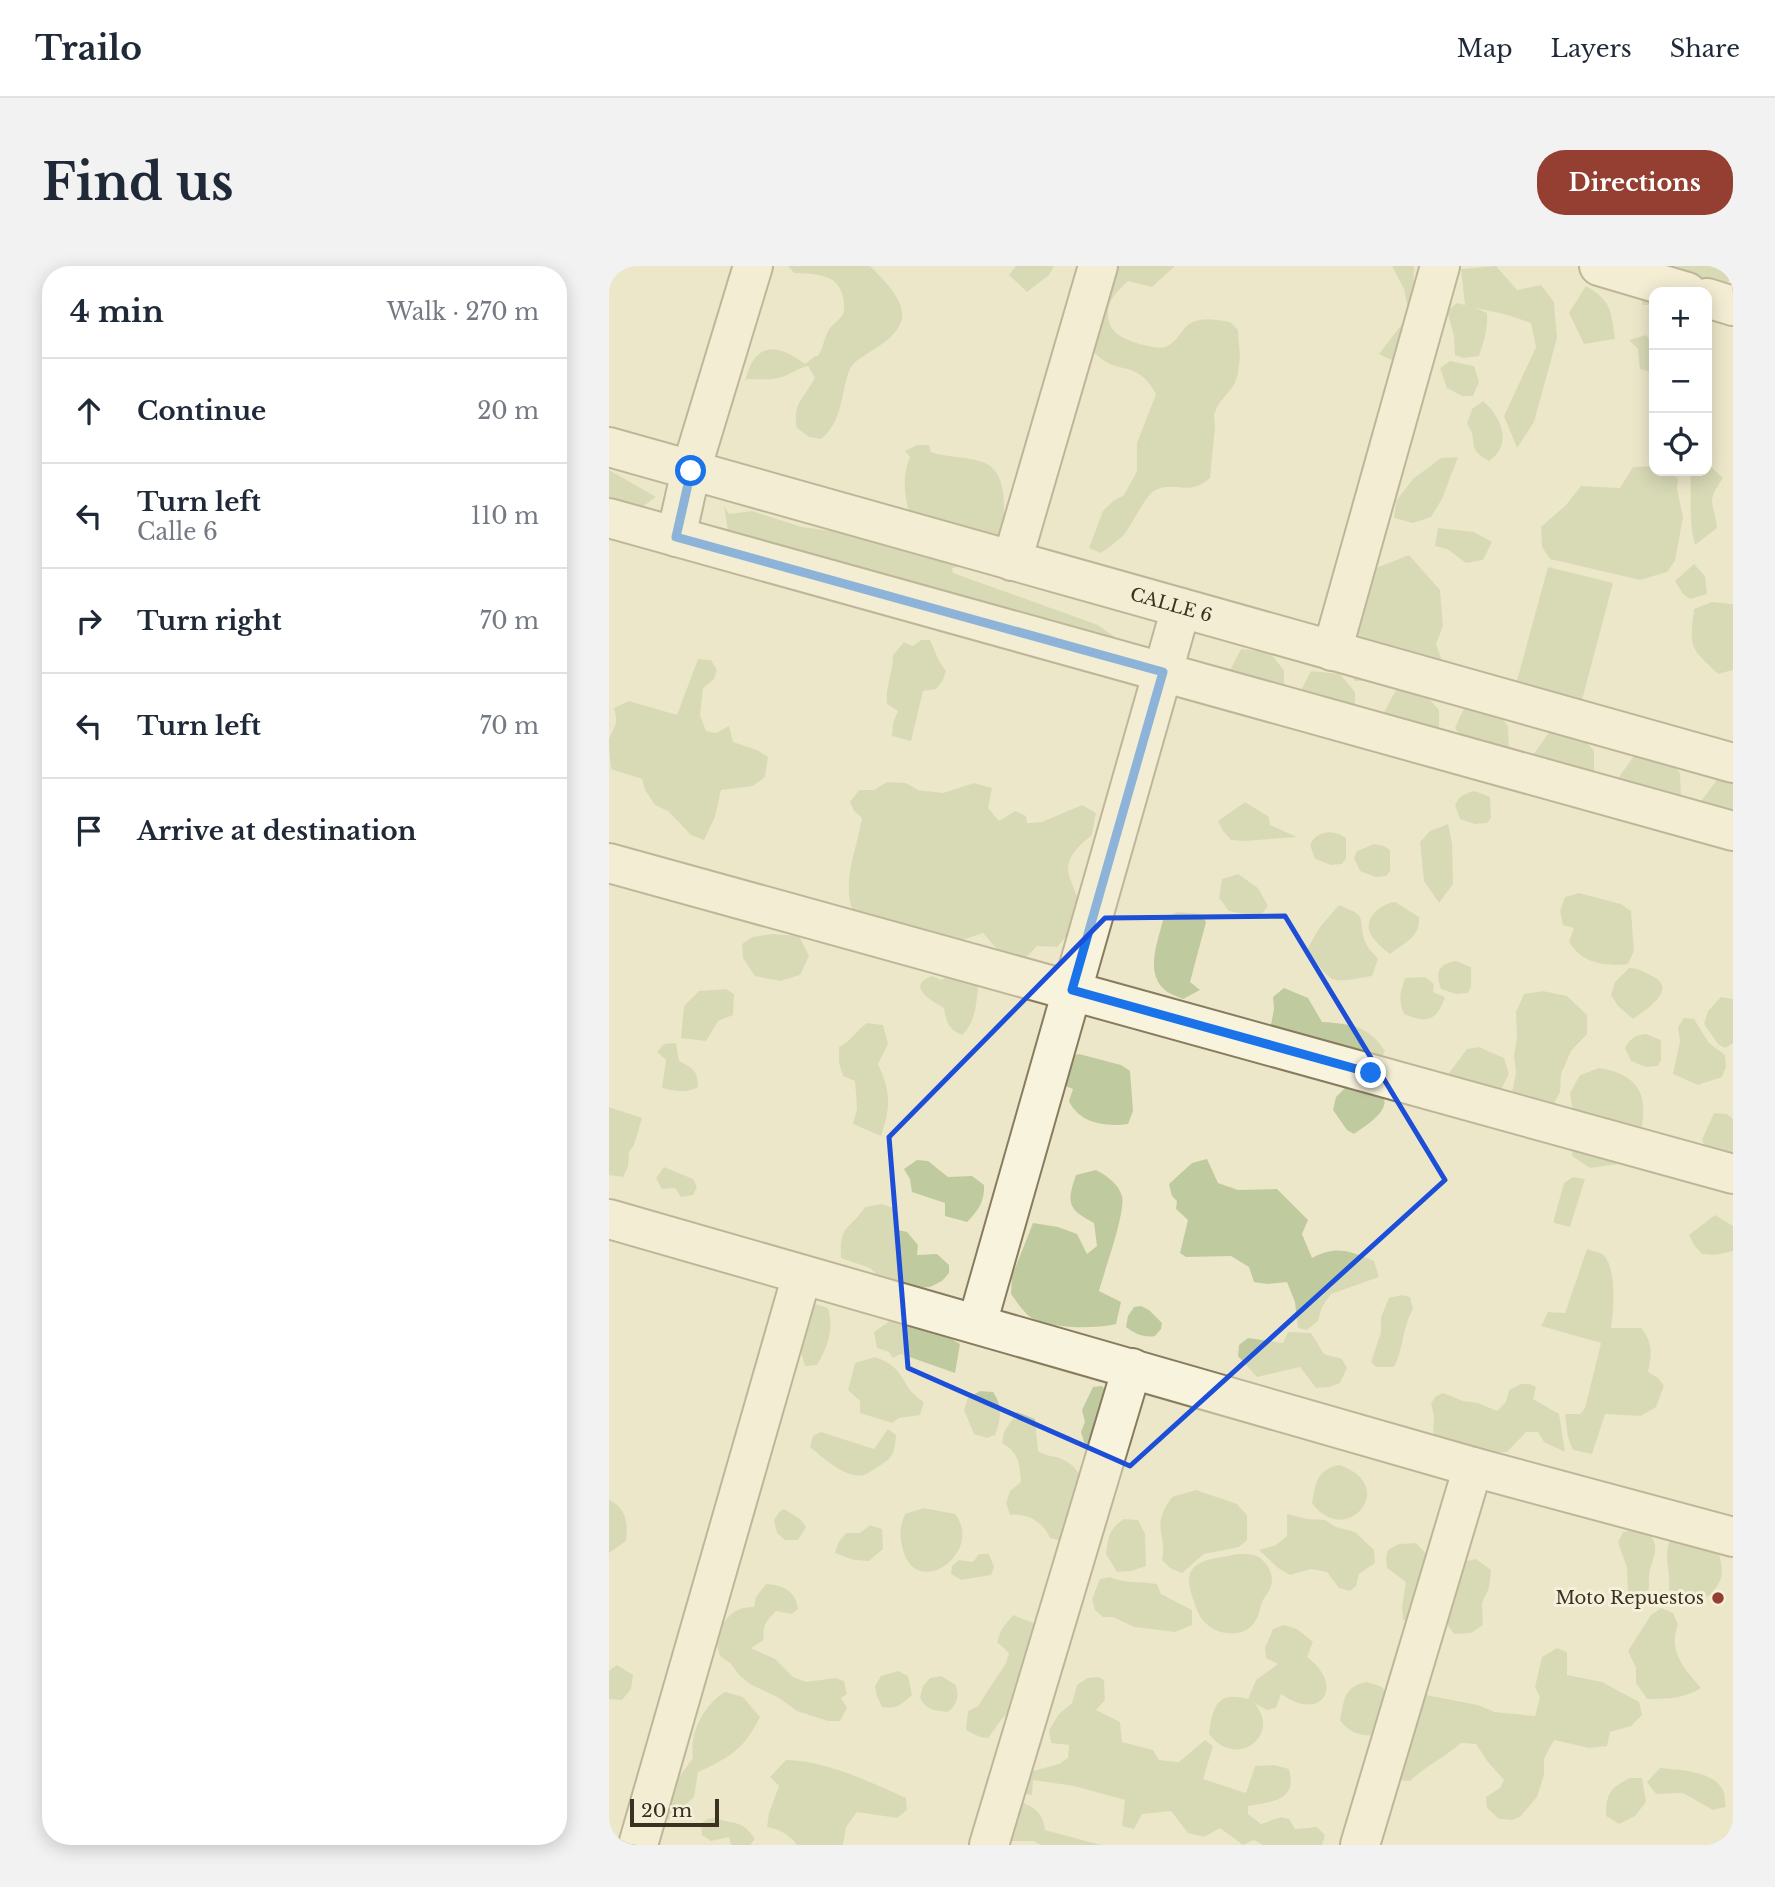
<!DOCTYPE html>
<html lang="en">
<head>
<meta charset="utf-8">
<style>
	body { margin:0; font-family:"Libre Baskerville",serif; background:#f2f2f3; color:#1f2937 }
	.controls { position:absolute; right:21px; top:21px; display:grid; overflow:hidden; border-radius:14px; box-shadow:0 4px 18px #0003 }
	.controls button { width:63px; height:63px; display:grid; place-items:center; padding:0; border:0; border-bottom:2px solid #e0e1e3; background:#fff; color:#1f2937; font:35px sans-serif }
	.scale { position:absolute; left:21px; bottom:18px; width:89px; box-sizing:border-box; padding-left:7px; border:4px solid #3a3121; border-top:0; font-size:19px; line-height:24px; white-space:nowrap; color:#3a3121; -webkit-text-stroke:5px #f4f0d9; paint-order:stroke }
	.stop { position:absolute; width:21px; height:21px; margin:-16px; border:5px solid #1a73e8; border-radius:50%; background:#fff }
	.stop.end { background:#1a73e8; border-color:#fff; box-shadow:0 2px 7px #0008 }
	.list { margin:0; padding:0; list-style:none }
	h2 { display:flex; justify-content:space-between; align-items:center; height:91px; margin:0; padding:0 28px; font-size:30px }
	h2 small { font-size:23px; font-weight:400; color:#747a83 }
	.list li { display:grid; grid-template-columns:46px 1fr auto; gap:21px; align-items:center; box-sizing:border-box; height:105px; padding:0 28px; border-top:2px solid #e0e1e3 }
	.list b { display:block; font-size:26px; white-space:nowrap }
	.list p { margin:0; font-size:23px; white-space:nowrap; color:#747a83 }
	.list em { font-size:23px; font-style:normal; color:#747a83 }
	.icon { flex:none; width:38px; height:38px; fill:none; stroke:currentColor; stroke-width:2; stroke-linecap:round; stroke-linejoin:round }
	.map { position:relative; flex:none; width:1124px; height:1579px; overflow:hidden; border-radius:28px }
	header { display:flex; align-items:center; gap:42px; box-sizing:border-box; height:98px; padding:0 35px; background:#fff; border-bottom:2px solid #e0e1e3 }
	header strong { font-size:33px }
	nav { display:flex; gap:38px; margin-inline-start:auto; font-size:24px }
	.intro { display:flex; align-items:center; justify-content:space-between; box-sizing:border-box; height:168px; padding:0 42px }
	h1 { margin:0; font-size:49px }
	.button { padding:18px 32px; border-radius:28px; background:#943f32; color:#fff; font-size:24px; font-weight:700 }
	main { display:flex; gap:42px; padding:0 42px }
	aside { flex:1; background:#fff; border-radius:28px; box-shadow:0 4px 18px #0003 }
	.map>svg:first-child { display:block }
</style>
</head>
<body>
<header>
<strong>Trailo</strong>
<nav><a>Map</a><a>Layers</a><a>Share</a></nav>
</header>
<div class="intro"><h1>Find us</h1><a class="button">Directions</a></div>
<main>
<aside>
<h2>4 min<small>Walk · 270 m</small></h2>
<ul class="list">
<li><svg class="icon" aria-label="ahead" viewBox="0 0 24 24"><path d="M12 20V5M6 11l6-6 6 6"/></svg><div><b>Continue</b></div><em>20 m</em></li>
<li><svg class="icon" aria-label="left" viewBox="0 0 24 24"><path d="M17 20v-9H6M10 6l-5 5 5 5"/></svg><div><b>Turn left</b><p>Calle 6</p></div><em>110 m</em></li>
<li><svg class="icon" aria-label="right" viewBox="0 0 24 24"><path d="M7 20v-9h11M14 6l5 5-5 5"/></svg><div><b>Turn right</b></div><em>70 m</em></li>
<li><svg class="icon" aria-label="left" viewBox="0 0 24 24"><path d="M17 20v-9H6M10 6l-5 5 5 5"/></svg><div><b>Turn left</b></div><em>70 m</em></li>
<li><svg class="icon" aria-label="arrive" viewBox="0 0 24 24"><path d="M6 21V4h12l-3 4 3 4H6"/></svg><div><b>Arrive at destination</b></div></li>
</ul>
</aside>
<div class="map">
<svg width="1124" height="1579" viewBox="0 0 1124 1579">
	<rect width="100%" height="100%" fill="#ede7ca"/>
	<g fill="#bfcb9e">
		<path d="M179,0H261C292,31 313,55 264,84C255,90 244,95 240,105C232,128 233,157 212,173L200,171L188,162C183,138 195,132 206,112L199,100C190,102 186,105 178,109C166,115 152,113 138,113L136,116C145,76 167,76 196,98L206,90H209C214,82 215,73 219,65C223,58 231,54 234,48C236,44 235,36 234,32C230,7 205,8 185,7Z"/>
		<polygon points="407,0 445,0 440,9 418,26 400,9"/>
		<path d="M493,0H566L543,21L519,15C509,25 500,32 499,46C499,54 500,60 506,66C513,74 546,84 556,81C570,76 571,62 584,56C595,51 609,54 621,56L629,64L631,91L629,108L625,119L609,139L605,149L606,161L601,212C579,232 565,213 545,225C536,231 524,256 517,266C511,274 500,281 492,287L480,282L494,245L503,236L515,229L528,205V177L547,128C527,91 508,112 484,85Z"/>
		<polygon points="783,0 805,0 803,76 793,99 770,88 800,49 795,23"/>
		<path d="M887,0L908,24L932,19L945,36L948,72L925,156L908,182L895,150L927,81L922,57L895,48L867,42L878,47C879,63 875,75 870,90L854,92L846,89L845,70L838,45L848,37L856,39L852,3Z"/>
		<polygon points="1024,0 1124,0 1123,9 1113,27 1045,26 1045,39 1034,39"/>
		<path d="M977,20C1003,35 1002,45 1006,73L975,78L960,47Z"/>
		<path d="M1037,69C1045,79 1050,94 1042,106L1031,103L1029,83L1020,74Z"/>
		<polygon points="841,95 865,100 870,116 864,130 853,130 838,122 831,102"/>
		<path d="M874,135C893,151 904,179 880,195C855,182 871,175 858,158L863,143Z"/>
		<path d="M308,179H320L322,186C339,192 360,190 376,197C403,209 395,260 390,283L356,300L343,302L344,307L489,359L513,376L119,265L115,240L120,248L143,245L193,261L245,268L307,267C298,241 290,217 301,191L296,185Z"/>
		<polygon points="849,191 833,233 822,251 804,257 785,252 787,235 804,213 832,192"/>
		<path d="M1100,199L1114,212C1096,238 1105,234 1108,262L1086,279C1079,255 1083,229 1081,205H1098Z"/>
		<polygon points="1045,200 1045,205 1058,205 1069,213 1068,223 1074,251 1066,295 1058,306 1031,314 941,293 933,281 932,261 957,239 972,220 1011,222 1024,201"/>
		<polygon points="0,204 47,231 29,244 0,242"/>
		<polygon points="829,262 865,266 883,276 874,294 857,297 838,283 826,280"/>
		<polygon points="800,289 831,324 834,360 827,378 839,412 745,415 739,380 753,318 767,302"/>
		<polygon points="1085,298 1096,310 1098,328 1081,333 1074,328 1066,315"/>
		<polygon points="939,301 1004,317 972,438 907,418"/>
		<path d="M1103,336L1124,338V404L1109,408C1081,381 1080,383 1085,343Z"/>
		<path d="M312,374H321L330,395L337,405L334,414L327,423L314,425L302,475L283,470L284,457L289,445L278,438C276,420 284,407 284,389L295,376L304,380Z"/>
		<polygon points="632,383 660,386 675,404 675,427 619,408"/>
		<path d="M89,393L102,394L108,404L105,413L94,422L91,449L97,465L107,467L120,460L124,476L148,484L159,491L156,511L144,520L112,524L106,551L95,574L82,569L59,545L46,539L36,524L33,513L2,503C1,494 0,482 0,474C5,457 10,462 5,442L20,435L68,449Z"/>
		<polygon points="702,405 731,408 746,426 746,449 689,430"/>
		<polygon points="787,424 815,427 830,444 830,468 774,448"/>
		<polygon points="856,440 884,443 899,460 900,483 856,477 846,462"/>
		<polygon points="941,465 970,468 985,485 985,509 922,492"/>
		<polygon points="1027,487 1056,489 1071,507 1072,530 1057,537 1008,514"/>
		<polygon points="1110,511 1124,512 1124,555 1090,538"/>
		<path d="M278,516L297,517L309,524L334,527L365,517L383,522L379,542L390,555L406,545L417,550L418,557L433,556L473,539L487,547L483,569C431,610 483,616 465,658C462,666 454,674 448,681L428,680L419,690L404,695L386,681L374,667C331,685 307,670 265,658L259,647L244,646C232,614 248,584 253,552L245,545L241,536L250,524H265Z"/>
		<path d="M866,525L881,531L882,552L878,557L866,558L851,553L846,539C850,530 856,527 866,525Z"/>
		<polygon points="636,536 660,551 661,559 688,571 635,575 622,574 614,565 609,555"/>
		<polygon points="839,558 843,577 844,618 830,637 815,615 811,576 821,565"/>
		<path d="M721,566L730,568L737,572V592L733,598L722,599L706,593L701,579C705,570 711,567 721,566Z"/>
		<polygon points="765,578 775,580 781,584 781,605 777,610 766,611 751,605 745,592 748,585"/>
		<polygon points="629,608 649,622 659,640 650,651 620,645 610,632 613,613"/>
		<path d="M970,627L1012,638L1022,645L1025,685L1019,698C997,701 971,697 960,675L965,662L954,659L951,645L956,631Z"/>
		<path d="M786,636L810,651C812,671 795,677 781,688C774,683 765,675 761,667C754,652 773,637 786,636Z"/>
		<path d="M730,639C759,651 749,648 755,673C757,680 764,687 769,693L763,710C716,718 727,718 697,685L711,661Z"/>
		<path d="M568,646L592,648L597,656L581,716L591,724L574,733C568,730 559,728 555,723C536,706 549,675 554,654Z"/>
		<polygon points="163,668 190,670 200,690 191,709 171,715 146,710 134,692 133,678 144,671"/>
		<path d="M847,695L862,701V721L859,727L847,728L832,723C826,706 829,698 847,695Z"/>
		<path d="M1020,702C1029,702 1033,705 1041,709C1072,722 1037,744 1024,753L1009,740L1002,729L1006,716Z"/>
		<path d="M342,709L369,719C368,736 366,758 353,769C340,764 337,756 335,742C322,735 296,720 323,710L332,714Z"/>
		<path d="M816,711L825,718L824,726L836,731C828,755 818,758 795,748C789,734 791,726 796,712Z"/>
		<path d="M675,722L699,732L713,756C742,758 759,759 776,785L770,796L661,764L665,743L664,731Z"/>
		<polygon points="117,723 125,728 124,749 109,755 97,775 72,772 75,740 90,725"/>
		<polygon points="934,725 958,730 978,749 978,768 962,785 952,808 951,826 941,845 901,836 907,807 905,790 908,771 907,746 915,728"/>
		<polygon points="1112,731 1124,733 1124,777 1116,782 1109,778 1095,758 1099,745"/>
		<polygon points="1075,752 1085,753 1100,777 1116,789 1117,801 1113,811 1089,819 1064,808 1071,775 1069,761"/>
		<path d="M258,757L274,759L279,778L269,798C282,827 282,840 272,870L244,858L248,843L246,815L234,810L230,797V781C242,775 248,764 258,757Z"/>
		<path d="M1037,768L1052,774V794L1049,800L1037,801L1022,795L1016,782C1021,772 1027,769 1037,768Z"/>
		<path d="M67,777L70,795C84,802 89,805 89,821C77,828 66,825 53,822L57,794L48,786L55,778Z"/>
		<polygon points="870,781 895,792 900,808 889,829 837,811 858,783"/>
		<path d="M470,788L512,799L521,805L524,845L519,858C496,861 470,857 460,835L464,823L454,819L456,792Z"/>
		<path d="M990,802C1044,810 1040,848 1024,890L1009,898L981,902L963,890L965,853L961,827L971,809Z"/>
		<path d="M741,817C750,820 762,822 769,826C790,840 755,861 745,868L738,864L724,844L727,831Z"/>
		<polygon points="0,841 33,852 25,879 20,886 19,901 14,911 0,909"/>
		<polygon points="1105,847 1118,848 1124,853 1124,893 1098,884 1093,874"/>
		<path d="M598,893L609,917L629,924L668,923L699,954L693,968L703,992C728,979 740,985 765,995L770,1011L722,1028L713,1041L709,1055L698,1064L689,1062L686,1036L678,1016L658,1018L645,1016L640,1001L622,990L577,991L571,987L579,954L567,943L568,935L563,930L560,918L583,897Z"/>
		<path d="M308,894L319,895L339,911L363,910L375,919C376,935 369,945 358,956L336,950V937L303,926L301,913L295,903Z"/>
		<polygon points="55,901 84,913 88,921 84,929 72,931 66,922 53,923 47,912"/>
		<path d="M487,904C498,910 509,917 513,930C517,946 495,1006 490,1025L512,1036L507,1058C483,1063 448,1063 425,1053C416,1049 408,1036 402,1028L403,1010L424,957L449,961L468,968L478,988L488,980L485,957C459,943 457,938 467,909Z"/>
		<polygon points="964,911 976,913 961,961 945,957 945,953 955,917"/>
		<path d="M272,938L288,943L289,964L298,966L309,979L308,989L328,988L340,999V1007L333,1015L321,1021L307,1022L275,1015L261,1002L232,992C230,958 240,965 256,941Z"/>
		<polygon points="1106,949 1124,960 1124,985 1106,989 1093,988 1085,979 1080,969"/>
		<path d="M978,983C983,985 991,986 994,989C1008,1000 1005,1045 1002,1062H1032C1044,1076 1043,1088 1039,1106L1049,1112L1055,1120L1047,1141L1032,1150L996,1148L983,1188L964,1184L959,1171L956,1148H971L976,1142L992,1077L932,1060L939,1046L956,1047Z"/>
		<path d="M793,1029L801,1031L804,1043C793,1062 795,1082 785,1101H767L762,1096L772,1066V1051L780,1032Z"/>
		<path d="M206,1038L219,1042C225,1064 219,1080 208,1099L196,1100L191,1083L198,1048Z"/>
		<path d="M532,1040L540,1044L553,1057L552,1063L546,1070C535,1072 526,1068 517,1061L519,1050L525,1041Z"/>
		<polygon points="295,1045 351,1078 346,1107 292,1088 284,1092 280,1086 268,1082 265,1066"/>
		<polygon points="679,1066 702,1067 715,1088 733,1093 738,1102 731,1117 720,1121 707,1122 691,1101 648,1111 629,1090 630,1079 639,1072 674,1077"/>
		<path d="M266,1091C299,1102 290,1121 315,1136L311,1149L290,1152L283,1157L251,1147V1135L239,1124L246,1097Z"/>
		<polygon points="912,1118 920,1118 927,1121 924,1133 950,1148 956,1186 935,1176 929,1166 917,1166 898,1186 870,1187 860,1178 840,1178 824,1167 825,1150 822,1138 826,1131 834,1127 854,1135 869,1137 888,1145 897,1136 900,1124"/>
		<polygon points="493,1120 498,1126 486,1184 477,1182 472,1166 476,1156 473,1144 484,1121"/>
		<path d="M371,1125L384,1126C394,1140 392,1154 386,1169L378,1172L365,1168L355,1144L359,1132Z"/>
		<path d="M408,1146L426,1153L429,1185C439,1191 448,1190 455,1194C462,1197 472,1207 473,1215C473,1225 457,1263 453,1275L441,1272C434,1256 419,1247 401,1249L397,1237L401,1225L412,1216C410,1197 411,1188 393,1177L395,1166Z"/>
		<path d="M279,1163L287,1169C286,1186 284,1192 270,1200C265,1203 259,1208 255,1209C237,1213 214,1192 201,1181L204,1170L212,1166L265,1183Z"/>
		<path d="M730,1199C792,1219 737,1284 703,1237C707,1217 707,1204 730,1199Z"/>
		<path d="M587,1224L628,1238L638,1249V1274L630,1281L595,1288L573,1307L561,1302L553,1294C559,1267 540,1263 563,1231Z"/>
		<path d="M0,1234C18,1242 19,1258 17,1275L0,1287Z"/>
		<path d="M315,1242L346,1248C376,1286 307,1335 294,1284C290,1268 290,1263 296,1248Z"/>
		<polygon points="175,1243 191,1253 197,1261 189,1274 176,1274 168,1267 165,1254 170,1246"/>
		<polygon points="678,1248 699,1253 716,1254 727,1261 746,1266 765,1284 766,1297 750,1308 747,1320 741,1325 730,1322 718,1306 702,1303 681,1309 669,1302 650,1284 667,1279 678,1270"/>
		<path d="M515,1253L529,1254L536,1268L537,1300L522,1305L508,1306L497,1288C499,1271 500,1263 515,1253Z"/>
		<polygon points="261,1259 273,1263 274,1283 260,1295 245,1294 226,1287 229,1277 237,1267 251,1267"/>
		<path d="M1028,1264L1039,1265C1051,1283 1046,1285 1041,1304C1038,1315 1043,1318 1037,1333L1029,1334L1019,1330L1018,1302L1009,1276L1014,1266Z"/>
		<path d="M1061,1274L1109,1286C1116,1305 1114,1316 1100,1330L1060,1324C1062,1306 1054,1290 1061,1274Z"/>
		<polygon points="807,1277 821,1292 807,1356 794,1354 793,1341 797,1316 778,1302 777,1291 779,1284 790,1278"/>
		<polygon points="370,1288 380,1288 385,1301 382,1309 352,1314 342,1308 343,1300 350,1294 364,1296"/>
		<path d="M629,1288C633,1288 640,1288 645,1289C657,1293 666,1308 662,1320C661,1325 657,1329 654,1334C651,1340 651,1348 647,1354C638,1371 614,1371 600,1360C590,1353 588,1344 584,1333C569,1293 599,1294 629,1288Z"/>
		<polygon points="867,1293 882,1304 880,1322 873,1337 874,1359 862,1367 845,1368 837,1357 853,1296"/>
		<path d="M501,1311C516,1318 532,1315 548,1318L552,1328L583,1344V1359L566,1366L525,1361L504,1351H494L486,1344L483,1333L491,1313Z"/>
		<path d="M157,1318C174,1319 187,1325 189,1343L183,1348L167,1345C157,1355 153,1360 155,1374L142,1382L166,1393L184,1411L197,1416L226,1412L235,1415L238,1428L232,1432L238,1442L231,1455H219L188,1445L170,1432L141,1418L131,1410L121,1397L111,1390L106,1371C116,1354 122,1341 145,1341L147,1331Z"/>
		<path d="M1052,1342L1064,1347L1069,1358C1059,1386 1075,1402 1092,1422C1075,1433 1058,1433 1038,1433L1027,1417V1402L1019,1385L1042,1349Z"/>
		<path d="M404,1349L425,1357L428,1362L406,1442C393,1449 389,1460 379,1472L371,1471L357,1464L359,1445L369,1440L397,1397L400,1387L388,1376L392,1364Z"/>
		<path d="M675,1359L688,1363L704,1376L698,1391C737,1420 712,1457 672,1428L667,1442L658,1444L645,1437C674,1468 627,1505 600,1468C604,1439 608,1425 639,1433L647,1414L669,1398L657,1392L656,1382L664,1363Z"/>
		<path d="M948,1382L958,1386V1409L993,1416L1030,1436L1033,1449L1022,1460L1001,1466L998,1480L980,1482L945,1474L935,1493V1509L928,1531L911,1551L903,1554L890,1553L878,1542L877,1531L891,1522L895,1514L878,1495L867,1478L852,1477C836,1491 817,1500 801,1515L785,1514L801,1447L817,1429L869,1439L886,1446L926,1450L931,1431L926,1421L933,1391Z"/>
		<polygon points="8,1399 24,1409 22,1423 13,1434 0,1433 0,1405"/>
		<path d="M289,1405L299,1410L303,1429C293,1438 287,1444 273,1441L268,1430L266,1420L272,1410Z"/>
		<path d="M332,1410L347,1419C350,1432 349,1437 339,1446C326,1445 317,1444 311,1432L314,1420L321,1412Z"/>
		<path d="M489,1411L495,1414L496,1434L487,1444L511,1456L513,1476L544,1484L550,1494L570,1496L596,1474L604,1480L594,1513L637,1527L646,1500L665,1499L680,1503C689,1535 663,1536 639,1540V1548L652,1558L672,1551L680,1553L686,1563L708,1561L716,1569L713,1579H654L645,1574L634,1579L611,1562L595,1571L579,1567L562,1545L533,1548L525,1563L513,1560L516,1534L465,1520L424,1514L423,1529L411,1527L413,1508L450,1498L459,1492L460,1479L442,1477L440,1464L450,1448L463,1437L468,1419L478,1412Z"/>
		<path d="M758,1416L771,1420L782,1429L768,1470C751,1469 741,1468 731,1454C735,1434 735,1420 758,1416Z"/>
		<path d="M116,1426L134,1431L151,1451C135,1483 122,1491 89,1506L85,1531L61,1553L41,1563L53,1516L70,1511L84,1492C80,1468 94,1439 116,1426Z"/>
		<path d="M177,1494C216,1494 261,1516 297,1532L298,1544L288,1552L248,1546L237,1561L234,1579H188C181,1569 170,1563 158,1561L160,1547L170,1520L161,1511Z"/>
		<path d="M1051,1502C1070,1504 1103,1504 1114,1524C1116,1528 1116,1536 1117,1541L1104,1544L1074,1527L1047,1528L1038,1516Z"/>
		<path d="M1021,1512H1033L1037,1536L1026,1550L1010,1558L997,1550C997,1527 1001,1522 1021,1512Z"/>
		<path d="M408,1534C424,1541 434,1545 436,1564L492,1579H432L424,1575H402L397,1562Z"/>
		<path d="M106,1552C126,1559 133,1553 146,1573L141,1579H122L120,1571L102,1575L93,1569L92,1558L98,1553Z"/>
	</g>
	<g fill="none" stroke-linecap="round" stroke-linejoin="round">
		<g stroke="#887b5f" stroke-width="42">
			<g id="minor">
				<polyline points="990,0 1078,26"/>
				<polyline points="1098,32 1124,40"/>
				<path id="s1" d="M0,181L1124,497"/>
				<polyline points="0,252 1124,565"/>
				<polyline points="67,271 82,204 144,0"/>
				<polyline points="403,295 489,0"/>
				<polyline points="723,385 831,0"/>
				<polyline points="0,597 1124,908"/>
				<polyline points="0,953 864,1201 1124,1271"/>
				<polyline points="368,1058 572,342"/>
				<polyline points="29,1579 193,1009"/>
				<polyline points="380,1579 523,1102"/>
				<polyline points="751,1579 864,1201"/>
			</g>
		</g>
		<use href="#minor" stroke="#f8f3dd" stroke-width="38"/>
	</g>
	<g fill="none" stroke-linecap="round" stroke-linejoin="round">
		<polyline stroke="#1a73e8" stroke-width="9" points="82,205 67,271 554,406 463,724 762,807"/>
	</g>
	<path d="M0 0H1124V1579H0ZM676,650L836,914L521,1200L299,1102L280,871L496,652Z" fill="#ede7ca" fill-opacity=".55" fill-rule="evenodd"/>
	<path fill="none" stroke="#1d4ed8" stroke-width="5" stroke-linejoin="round" d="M676,650L836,914L521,1200L299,1102L280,871L496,652Z"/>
	<circle fill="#943f32" stroke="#f4f0d9" stroke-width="2.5" cx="1109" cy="1332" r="7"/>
	<g text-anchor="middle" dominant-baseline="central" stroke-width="6" stroke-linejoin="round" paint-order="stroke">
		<g font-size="18" fill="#3a3121" stroke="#f4f0d9">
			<text stroke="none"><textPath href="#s1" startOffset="584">CALLE 6</textPath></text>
		</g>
		<g font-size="18" fill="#3a3121" stroke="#f4f0d9" text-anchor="end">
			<text x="1095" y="1332">Moto Repuestos</text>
		</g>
	</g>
</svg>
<div class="controls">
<button>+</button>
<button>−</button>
<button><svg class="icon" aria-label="locate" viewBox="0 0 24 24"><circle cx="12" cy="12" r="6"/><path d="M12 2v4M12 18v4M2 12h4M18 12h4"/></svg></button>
</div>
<div class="scale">20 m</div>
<div class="stop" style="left:82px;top:205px"></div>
<div class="stop end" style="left:762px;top:807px"></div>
</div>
</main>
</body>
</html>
